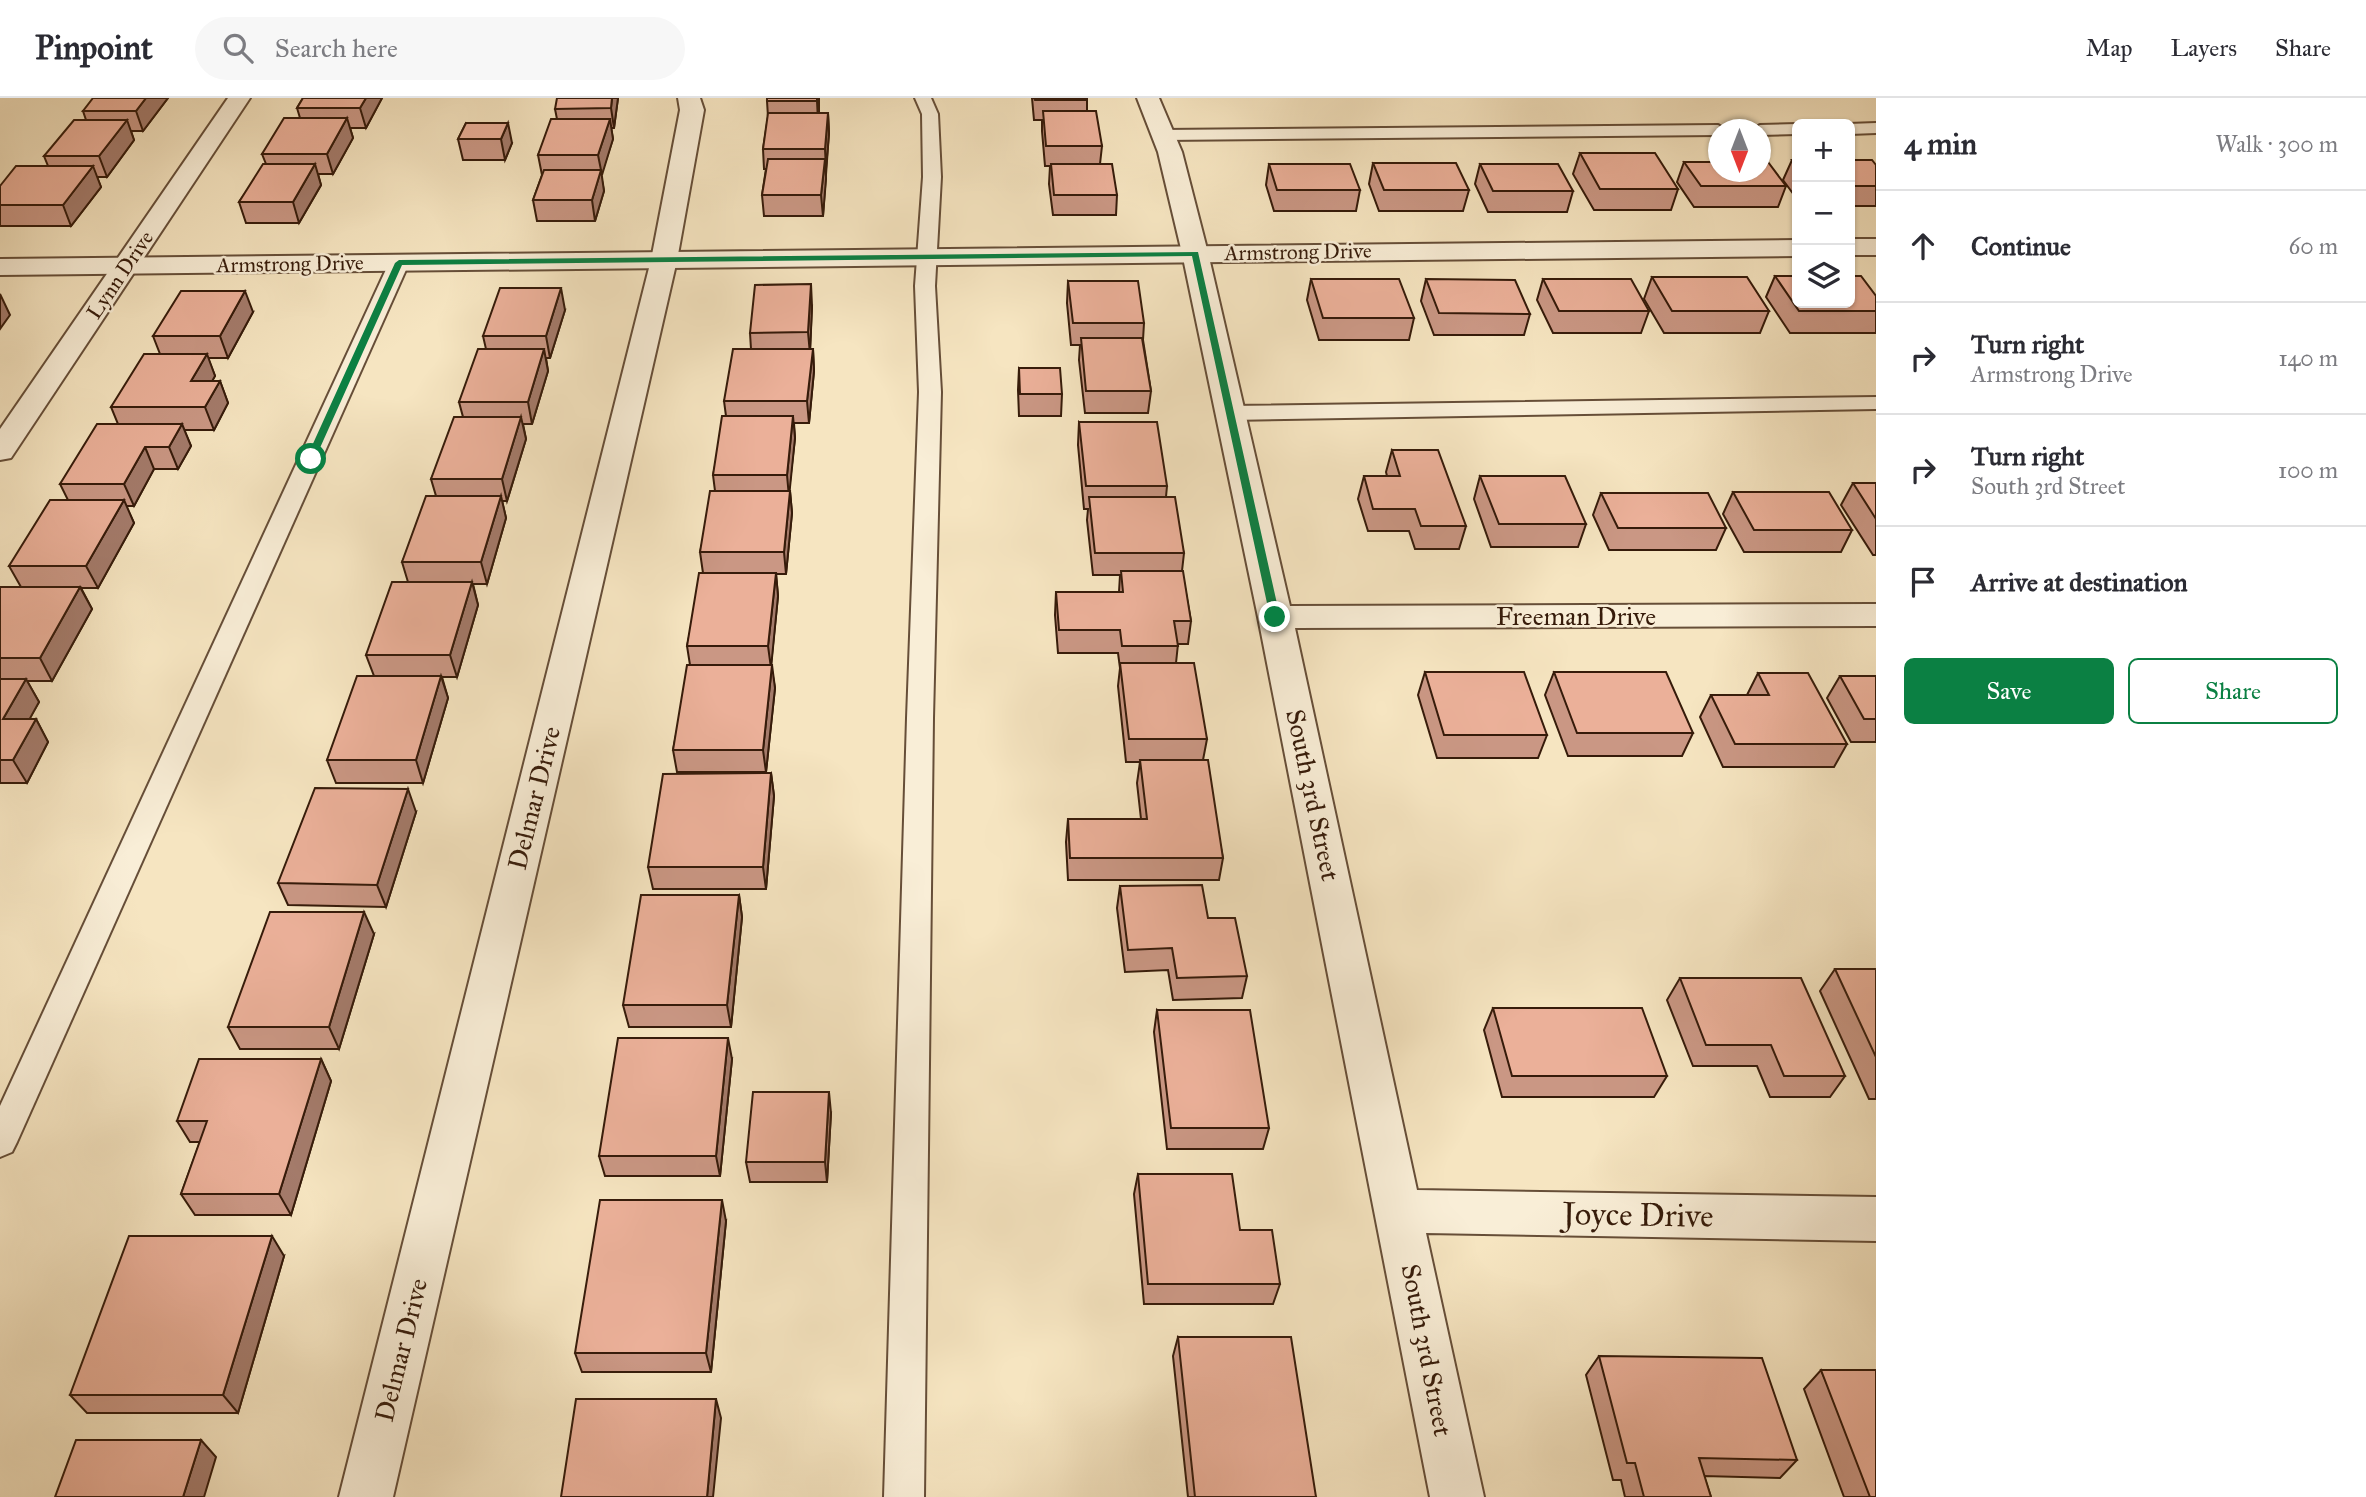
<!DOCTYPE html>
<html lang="en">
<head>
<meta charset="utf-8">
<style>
	body { margin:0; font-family:"IM FELL Great Primer",serif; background:#f7f7f7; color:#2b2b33 }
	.controls { position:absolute; right:21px; top:21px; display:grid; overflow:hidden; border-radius:10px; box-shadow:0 2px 5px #0004 }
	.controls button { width:63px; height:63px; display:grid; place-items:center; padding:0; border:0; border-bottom:2px solid #e1e1e2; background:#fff; color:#2b2b33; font:35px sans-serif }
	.compass { position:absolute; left:1708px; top:21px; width:63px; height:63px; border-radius:50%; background:#fff; box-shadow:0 2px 5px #0004; rotate:180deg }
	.stop { position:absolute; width:21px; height:21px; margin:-16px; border:5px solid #0b8043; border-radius:50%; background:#fff }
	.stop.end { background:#0b8043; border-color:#fff; box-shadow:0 2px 7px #0008 }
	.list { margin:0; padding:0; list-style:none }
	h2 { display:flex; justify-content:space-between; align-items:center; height:91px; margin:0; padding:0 28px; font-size:30px }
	h2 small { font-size:23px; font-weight:400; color:#7c7c81 }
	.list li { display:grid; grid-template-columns:46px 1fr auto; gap:21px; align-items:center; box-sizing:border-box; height:112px; padding:0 28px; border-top:2px solid #e1e1e2 }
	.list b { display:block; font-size:26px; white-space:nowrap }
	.list p { margin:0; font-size:23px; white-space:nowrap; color:#7c7c81 }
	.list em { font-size:23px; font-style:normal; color:#7c7c81 }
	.actions { display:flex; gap:14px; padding:21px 28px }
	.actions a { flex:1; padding:16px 0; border:2px solid #0b8043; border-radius:10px; text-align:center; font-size:24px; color:#0b8043 }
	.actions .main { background:#0b8043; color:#fff }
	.icon { flex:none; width:38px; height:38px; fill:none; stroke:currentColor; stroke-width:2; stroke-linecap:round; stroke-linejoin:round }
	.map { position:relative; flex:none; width:1876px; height:1399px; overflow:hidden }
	header { display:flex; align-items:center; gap:42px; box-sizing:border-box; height:98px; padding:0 35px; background:#fff; border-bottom:2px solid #e1e1e2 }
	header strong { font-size:33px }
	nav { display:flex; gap:38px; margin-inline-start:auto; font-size:24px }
	.search { width:490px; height:63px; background:#f7f7f7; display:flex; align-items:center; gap:18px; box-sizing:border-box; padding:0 24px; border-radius:38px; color:#7c7c81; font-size:26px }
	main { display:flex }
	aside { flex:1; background:#fff }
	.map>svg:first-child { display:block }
</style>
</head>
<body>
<header>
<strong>Pinpoint</strong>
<div class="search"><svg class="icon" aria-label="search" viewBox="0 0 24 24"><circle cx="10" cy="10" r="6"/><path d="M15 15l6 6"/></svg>Search here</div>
<nav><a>Map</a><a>Layers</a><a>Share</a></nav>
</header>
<main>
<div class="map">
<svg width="1876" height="1399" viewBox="0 0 1876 1399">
	<rect width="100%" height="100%" fill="#f6e5c1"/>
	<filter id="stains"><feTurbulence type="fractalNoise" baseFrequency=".00286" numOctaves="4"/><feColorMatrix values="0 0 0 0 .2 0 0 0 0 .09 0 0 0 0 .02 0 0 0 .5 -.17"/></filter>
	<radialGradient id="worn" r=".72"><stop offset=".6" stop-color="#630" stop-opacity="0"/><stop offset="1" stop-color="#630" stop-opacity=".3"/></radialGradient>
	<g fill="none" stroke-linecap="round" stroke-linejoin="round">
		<g stroke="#664e38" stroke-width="4">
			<g id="service">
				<polygon points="915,0 931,0 938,16 941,79 935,188 941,294 933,620 924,1399 884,1399 907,620 919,294 915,188 923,79 922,16"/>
				<polygon points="1876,25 1876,35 1850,36 1848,26"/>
				<polygon points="1797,26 1797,36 1760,37 1760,32 1752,32 1760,27"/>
				<polygon points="1718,27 1726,32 1718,32 1718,37 1163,42 1154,37 1163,32"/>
				<polygon points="399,159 409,165 17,1044 12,1054 0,1059 0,1008 389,165"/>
				<polygon points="1876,299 1876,311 1230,322 1222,320 1219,315 1222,310 1230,308"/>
			</g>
		</g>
		<g stroke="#664e38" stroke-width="4">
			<g id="minor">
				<polygon points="228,0 250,0 11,360 0,362 0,331"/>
				<polygon points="678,0 700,0 704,12 677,162 393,1399 339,1399 651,162 680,12"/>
				<polygon points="1137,0 1159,0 1182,54 1208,155 1290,508 1876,506 1876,528 1295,530 1417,1092 1876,1099 1876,1143 1426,1135 1484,1399 1430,1399 1258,519 1182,155 1158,54"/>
			</g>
		</g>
		<g stroke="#664e38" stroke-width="4">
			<g id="tertiary">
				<rect x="1850" y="141" width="26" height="16"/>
				<polygon points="1797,142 1797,158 0,177 0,161"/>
			</g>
		</g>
		<use href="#service" fill="#f9eed7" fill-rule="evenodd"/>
		<use href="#minor" fill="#f9eed7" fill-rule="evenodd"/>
		<use href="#tertiary" fill="#f9eed7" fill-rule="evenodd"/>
	</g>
	<g fill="#ca9784" stroke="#361b0a" stroke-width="2">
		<polygon points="168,0 143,33 131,33 134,42 107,79 97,79 101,89 71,128 0,128 0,88 48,68 44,58 86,22 83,13"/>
		<polygon points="303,0 382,0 366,30 350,30 353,40 333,76 318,76 321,87 299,125 246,125 239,104 266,66 262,56 300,20 297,10"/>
		<polygon points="618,0 614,30 611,30 613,41 601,77 604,93 595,123 537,123 533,102 542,77 538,57 557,21 555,11"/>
		<polygon points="819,0 819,15 828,15 829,35 823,118 764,118 762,97 766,71 764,71 763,51 768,19 767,3"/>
		<polygon points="1032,0 1087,0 1087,13 1102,48 1100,66 1117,97 1116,117 1053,117 1049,86 1050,68 1045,68 1042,33 1042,22 1034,22"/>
		<polygon points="466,25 512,45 505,62 463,62 458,41"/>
		<polygon points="1580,55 1678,91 1671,112 1594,112 1573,76"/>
		<polygon points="1792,62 1797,62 1797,101 1783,82"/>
		<polygon points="1850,62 1876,67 1876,108 1850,108"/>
		<polygon points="1684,64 1786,88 1778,109 1694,109 1677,84"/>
		<polygon points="1373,65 1469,92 1463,113 1379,113 1369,86"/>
		<polygon points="1269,66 1360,92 1356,113 1274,113 1266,87"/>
		<polygon points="1480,66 1573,93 1567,114 1488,114 1475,86"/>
		<polygon points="1775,178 1876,198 1876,235 1790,235 1766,199"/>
		<polygon points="1652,179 1769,213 1760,235 1664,235 1644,201"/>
		<polygon points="1311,181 1414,220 1409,242 1319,242 1307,202"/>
		<polygon points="1426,181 1530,216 1524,237 1434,237 1421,203"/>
		<polygon points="1543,181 1649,213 1641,235 1553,235 1537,202"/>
		<polygon points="1068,183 1144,225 1143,242 1151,293 1148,315 1085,315 1079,262 1080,247 1071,247 1067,205"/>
		<polygon points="812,208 810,251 813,251 814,273 809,325 794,325 795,340 789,393 790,393 792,415 786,476 776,476 778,498 771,567 775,590 766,674 677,674 673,652 690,567 687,548 703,475 700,454 715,393 713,377 726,318 724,303 751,251 750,235"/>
		<polygon points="565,212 550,260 546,260 548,273 532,326 523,326 526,341 507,403 502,403 506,420 487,486 473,486 478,507 457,579 442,579 448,600 423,685 336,685 327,662 374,578 366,557 408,484 402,464 436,398 431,381 463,319 459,304 486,251 483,238"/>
		<polygon points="253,214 228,260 208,260 215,278 212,283 220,283 228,305 214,332 184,332 191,348 178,371 154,371 134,408 126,408 134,425 98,490 81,490 92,511 52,583 27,583 39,604 29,621 36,621 48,644 27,685 0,685 0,489 21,489 9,468 68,402 60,386 118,326 111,309 160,256 153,238"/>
		<polygon points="1019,270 1062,296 1061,318 1019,318 1018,292"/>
		<polygon points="1079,324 1167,388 1166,399 1184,455 1182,473 1191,523 1188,546 1178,546 1176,565 1207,641 1203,662 1223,760 1219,782 1068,782 1066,744 1068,721 1141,721 1137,685 1140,664 1126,664 1118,588 1120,570 1118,555 1058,555 1055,517 1056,494 1119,494 1120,477 1093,477 1087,422 1088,411 1084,411 1078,347"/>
		<polygon points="1392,352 1466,428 1459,451 1415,451 1409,433 1368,433 1358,401 1364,378 1387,378 1386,374"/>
		<polygon points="1480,378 1586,426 1578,449 1491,449 1474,401"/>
		<polygon points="1853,385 1876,385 1876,457 1873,457 1841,407"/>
		<polygon points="1733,394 1852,432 1841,454 1744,454 1723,416"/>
		<polygon points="1601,395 1726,430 1716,452 1609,452 1593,417"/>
		<polygon points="1425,574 1547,637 1538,660 1437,660 1418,597"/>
		<polygon points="1554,574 1693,635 1682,658 1568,658 1545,597"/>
		<polygon points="1758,575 1847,646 1834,669 1723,669 1700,619 1711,597 1747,597"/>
		<polygon points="1840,578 1876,578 1876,644 1851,644 1827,600"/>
		<polygon points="771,675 774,698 766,791 653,791 648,769"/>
		<polygon points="416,714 386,809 288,807 278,785"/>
		<polygon points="1120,788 1208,820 1247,878 1242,900 1173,902 1168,872 1125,874 1117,810"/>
		<polygon points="739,797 742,819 731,929 629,929 623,907"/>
		<polygon points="374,836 339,951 240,951 228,929"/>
		<polygon points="1835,871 1876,871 1876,1001 1869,1001 1820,893"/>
		<polygon points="1680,880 1845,978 1830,999 1770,999 1757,968 1693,968 1667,902"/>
		<polygon points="1493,910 1667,978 1654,999 1502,999 1484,932"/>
		<polygon points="1157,912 1269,1030 1263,1051 1167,1051 1154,934"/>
		<polygon points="321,961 331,983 291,1117 195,1117 181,1096 200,1044 190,1044 177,1023"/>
		<polygon points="732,961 720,1078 605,1078 599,1058"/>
		<polygon points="831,1015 827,1084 750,1084 746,1064"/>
		<polygon points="1138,1076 1240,1132 1280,1186 1273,1206 1144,1206 1134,1096"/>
		<polygon points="726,1123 711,1274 582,1274 575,1255"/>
		<polygon points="284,1158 238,1315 87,1315 70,1297"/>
		<polygon points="1178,1239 1316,1399 1188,1399 1173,1258"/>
		<polygon points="1599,1258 1797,1362 1780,1380 1704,1378 1711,1399 1625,1399 1621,1382 1613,1382 1586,1277"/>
		<polygon points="1821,1272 1876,1399 1844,1399 1804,1291"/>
	</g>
	<g fill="#a47b6b" stroke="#361b0a" stroke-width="2">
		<polygon points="146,0 168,0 143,33 136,13"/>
		<polygon points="366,0 382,0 366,30 360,10"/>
		<polygon points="612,0 618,0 614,30 611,10"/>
		<polygon points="817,0 819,0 818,23 817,3"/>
		<polygon points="828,15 829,35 826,71 825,51"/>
		<polygon points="347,20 353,40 333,76 327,56"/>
		<polygon points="610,21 613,41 602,77 598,57"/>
		<polygon points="127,22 134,42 107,79 99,58"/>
		<polygon points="508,25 512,45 505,62 501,41"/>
		<polygon points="825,61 826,81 823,118 821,97"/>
		<polygon points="315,66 321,87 299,125 293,104"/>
		<polygon points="93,68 101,89 71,128 63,107"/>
		<polygon points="601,72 604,93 595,123 592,102"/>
		<polygon points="811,186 812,208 810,256 808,234"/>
		<polygon points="561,190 565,212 550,260 546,238"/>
		<polygon points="245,193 253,214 228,260 220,238"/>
		<polygon points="0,196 10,217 0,231"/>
		<polygon points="544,251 548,273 532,326 528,304"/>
		<polygon points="813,251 814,273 809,325 807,303"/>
		<polygon points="207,256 215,278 200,305 191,283"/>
		<polygon points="220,283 228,305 214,332 205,309"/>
		<polygon points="793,318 795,340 789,399 787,377"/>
		<polygon points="521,319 526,341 507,403 502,381"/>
		<polygon points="182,326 191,348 178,371 169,349"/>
		<polygon points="145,349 154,371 134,408 124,386"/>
		<polygon points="790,393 792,415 786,476 784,454"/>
		<polygon points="501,398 506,420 487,486 481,464"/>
		<polygon points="124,402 134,425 98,490 86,468"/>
		<polygon points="776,475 778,498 771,570 768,548"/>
		<polygon points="472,484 478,507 457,579 450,557"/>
		<polygon points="80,489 92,511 52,583 40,560"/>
		<polygon points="772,567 775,590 766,674 763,652"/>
		<polygon points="441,578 448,600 423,685 416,662"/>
		<polygon points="26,581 39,604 17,644 3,621"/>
		<polygon points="36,621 48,644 27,685 13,662"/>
		<polygon points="771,675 774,698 766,791 763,769"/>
		<polygon points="408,691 416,714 386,809 377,787"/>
		<polygon points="739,797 742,819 731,929 727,907"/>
		<polygon points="364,814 374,836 339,951 329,929"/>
		<polygon points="728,940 732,961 720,1078 716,1058"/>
		<polygon points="321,961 331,983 291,1117 279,1096"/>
		<polygon points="829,994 831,1015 827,1084 825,1064"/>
		<polygon points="722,1102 726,1123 711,1274 706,1255"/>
		<polygon points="272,1138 284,1158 238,1315 223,1297"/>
		<polygon points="716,1301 721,1320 713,1399 707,1399"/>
		<polygon points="201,1342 216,1359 204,1399 183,1399"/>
	</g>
	<g fill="#ebb099" stroke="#361b0a" stroke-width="2">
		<polygon points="93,0 146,0 136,13 83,13"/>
		<polygon points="303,0 366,0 360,10 297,10"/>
		<polygon points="557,0 612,0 611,10 555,11"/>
		<rect x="767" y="0" width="50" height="3"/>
		<polygon points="1034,0 1087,0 1087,2 1035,2"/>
		<polygon points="1043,13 1096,13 1102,48 1046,48"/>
		<polygon points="768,15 828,15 825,51 763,51"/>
		<polygon points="284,20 347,20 327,56 262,56"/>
		<polygon points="551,21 610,21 598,57 538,57"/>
		<polygon points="74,22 127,22 99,58 44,58"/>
		<polygon points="466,25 508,25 501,41 458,41"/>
		<polygon points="1580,55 1655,55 1678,91 1600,91"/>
		<polygon points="768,61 825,61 821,97 762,97"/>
		<polygon points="1792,62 1797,62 1797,69"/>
		<polygon points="1850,62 1872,62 1876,67 1876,88 1850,88"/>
		<polygon points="1684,64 1718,64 1718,74 1760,74 1760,64 1768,64 1786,88 1701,88"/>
		<polygon points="1373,65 1456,65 1469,92 1384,92"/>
		<polygon points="263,66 315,66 293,104 239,104"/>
		<polygon points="1051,66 1112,66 1117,97 1054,97"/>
		<polygon points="1269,66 1350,66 1360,92 1277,92"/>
		<polygon points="1480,66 1558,66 1573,93 1493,93"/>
		<polygon points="16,68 93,68 63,107 0,107 0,88"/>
		<polygon points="544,72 601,72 592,102 533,102"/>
		<polygon points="1775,178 1797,178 1797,205 1850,205 1850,178 1861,178 1876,198 1876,213 1799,213"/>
		<polygon points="1652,179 1747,179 1769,213 1672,213"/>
		<polygon points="1311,181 1399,181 1414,220 1323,220"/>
		<polygon points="1426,181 1515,182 1530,216 1439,215"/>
		<polygon points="1543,181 1631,181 1649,213 1559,213"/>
		<polygon points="1068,183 1138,183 1144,225 1073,225"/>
		<polygon points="811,186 808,234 750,235 755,187"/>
		<polygon points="500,190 561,190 546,238 483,238"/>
		<polygon points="181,193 245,193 220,238 153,238"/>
		<polygon points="1081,240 1142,240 1151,293 1086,293"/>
		<polygon points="478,251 544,251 528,304 459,304"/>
		<polygon points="733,251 813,251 807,303 724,303"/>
		<polygon points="144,256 207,256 191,283 220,283 205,309 111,309"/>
		<polygon points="1019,270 1060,270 1062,296 1020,296"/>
		<polygon points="722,318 793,318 787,377 713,377"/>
		<polygon points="454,319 521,319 502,381 431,381"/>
		<polygon points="1079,324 1157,324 1167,388 1086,388"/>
		<polygon points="97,326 182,326 169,349 145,349 124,386 60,386"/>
		<polygon points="1392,352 1438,352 1466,428 1421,428 1415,411 1373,411 1364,378 1400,378"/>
		<polygon points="1480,378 1565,378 1586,426 1499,426"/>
		<polygon points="1853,385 1876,385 1876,421"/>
		<polygon points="710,393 790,393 784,454 700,454"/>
		<polygon points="1733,394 1829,394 1852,432 1754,432"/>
		<polygon points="1601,395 1708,395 1726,430 1618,430"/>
		<polygon points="426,398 501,398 481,464 402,464"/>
		<polygon points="1089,399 1175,399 1184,455 1095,455"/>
		<polygon points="50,402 124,402 86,468 9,468"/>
		<polygon points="1121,473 1183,473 1191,523 1174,523 1178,548 1122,548 1120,532 1059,532 1056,494 1123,494"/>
		<polygon points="699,475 776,475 768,548 687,548"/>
		<polygon points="392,484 472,484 450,557 366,557"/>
		<polygon points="0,489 80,489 40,560 0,560"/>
		<polygon points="1120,565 1194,565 1207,641 1129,641"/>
		<polygon points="687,567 772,567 763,652 673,652"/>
		<polygon points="1425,574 1524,574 1547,637 1444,637"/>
		<polygon points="1554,574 1666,574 1693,635 1577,635"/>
		<polygon points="1758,575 1808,575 1847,646 1735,646 1711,597 1769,597"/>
		<polygon points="357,578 441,578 416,662 327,662"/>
		<polygon points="1840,578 1876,578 1876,621 1864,621"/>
		<polygon points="0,581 26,581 3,621 36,621 13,662 0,662"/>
		<polygon points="1140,662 1208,662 1223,760 1070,760 1068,721 1147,721"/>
		<polygon points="771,675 763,769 648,769 663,676"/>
		<polygon points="315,690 408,691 377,787 278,785"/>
		<polygon points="1202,787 1208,820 1235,820 1247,878 1177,880 1172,850 1128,852 1120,788"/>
		<polygon points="641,797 739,797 727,907 623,907"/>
		<polygon points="270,814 364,814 329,929 228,929"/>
		<polygon points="1835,871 1876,871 1876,959"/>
		<polygon points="1680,880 1801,880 1845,978 1784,978 1771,947 1706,947"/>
		<polygon points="1493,910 1642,910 1667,978 1512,978"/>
		<polygon points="1157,912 1250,912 1269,1030 1171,1030"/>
		<polygon points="618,940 728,940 716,1058 599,1058"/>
		<polygon points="199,961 321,961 279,1096 181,1096 207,1023 177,1023"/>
		<polygon points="753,994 829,994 825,1064 746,1064"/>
		<polygon points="1138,1076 1232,1076 1240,1132 1272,1132 1280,1186 1148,1186"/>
		<polygon points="600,1102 722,1102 706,1255 575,1255"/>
		<polygon points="129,1138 272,1138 223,1297 70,1297"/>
		<polygon points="1178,1239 1291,1239 1316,1399 1195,1399"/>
		<polygon points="1599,1258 1762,1260 1797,1362 1699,1360 1711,1399 1644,1399 1635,1365 1627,1365"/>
		<polygon points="1821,1272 1876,1272 1876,1399 1870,1399"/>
		<polygon points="576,1301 716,1301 707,1399 561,1399"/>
		<polygon points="76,1342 201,1342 183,1399 55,1399"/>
	</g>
	<polygon fill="#0b8043" points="1198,154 1280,519 1275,523 1270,519 1192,158 402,167 315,361 311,363 306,361 395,165 399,162"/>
	<g text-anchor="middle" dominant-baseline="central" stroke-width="5" stroke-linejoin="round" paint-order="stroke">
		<g font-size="21" fill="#361b0a" stroke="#f9eed7">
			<text transform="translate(1298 154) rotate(-1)">Armstrong Drive</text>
			<text transform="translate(290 166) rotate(-1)">Armstrong Drive</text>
			<text transform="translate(120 177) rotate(-56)">Lynn Drive</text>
		</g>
		<g font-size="26" fill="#361b0a" stroke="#f9eed7">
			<text x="1576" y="518">Freeman Drive</text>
			<text transform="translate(1313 697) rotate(78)">South 3rd Street</text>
			<text transform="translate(534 700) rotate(-76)">Delmar Drive</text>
			<text transform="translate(401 1252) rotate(-76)">Delmar Drive</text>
			<text transform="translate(1427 1252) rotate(79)">South 3rd Street</text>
		</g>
		<g font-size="32" fill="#361b0a" stroke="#f9eed7">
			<text transform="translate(1638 1117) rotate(1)">Joyce Drive</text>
		</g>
	</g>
	<rect width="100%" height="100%" filter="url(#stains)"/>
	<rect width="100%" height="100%" fill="url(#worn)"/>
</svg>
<div class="controls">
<button>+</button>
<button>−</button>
<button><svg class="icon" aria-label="layers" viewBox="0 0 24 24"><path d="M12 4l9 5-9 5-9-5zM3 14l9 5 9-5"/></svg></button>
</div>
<svg class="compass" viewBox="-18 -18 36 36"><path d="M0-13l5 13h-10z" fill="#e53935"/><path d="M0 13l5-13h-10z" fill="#7c7c81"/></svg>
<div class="stop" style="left:311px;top:361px"></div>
<div class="stop end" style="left:1275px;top:519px"></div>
</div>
<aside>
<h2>4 min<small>Walk · 300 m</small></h2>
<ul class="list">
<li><svg class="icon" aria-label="ahead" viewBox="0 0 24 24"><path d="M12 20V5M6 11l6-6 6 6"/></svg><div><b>Continue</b></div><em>60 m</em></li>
<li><svg class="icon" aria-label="right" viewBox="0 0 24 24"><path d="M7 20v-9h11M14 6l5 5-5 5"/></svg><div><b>Turn right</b><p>Armstrong Drive</p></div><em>140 m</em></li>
<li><svg class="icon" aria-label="right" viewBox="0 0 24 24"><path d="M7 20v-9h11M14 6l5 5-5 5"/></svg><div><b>Turn right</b><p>South 3rd Street</p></div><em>100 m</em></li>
<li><svg class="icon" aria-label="arrive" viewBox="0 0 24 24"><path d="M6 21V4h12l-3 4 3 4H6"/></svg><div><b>Arrive at destination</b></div></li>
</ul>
<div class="actions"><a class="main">Save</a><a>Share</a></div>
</aside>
</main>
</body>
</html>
